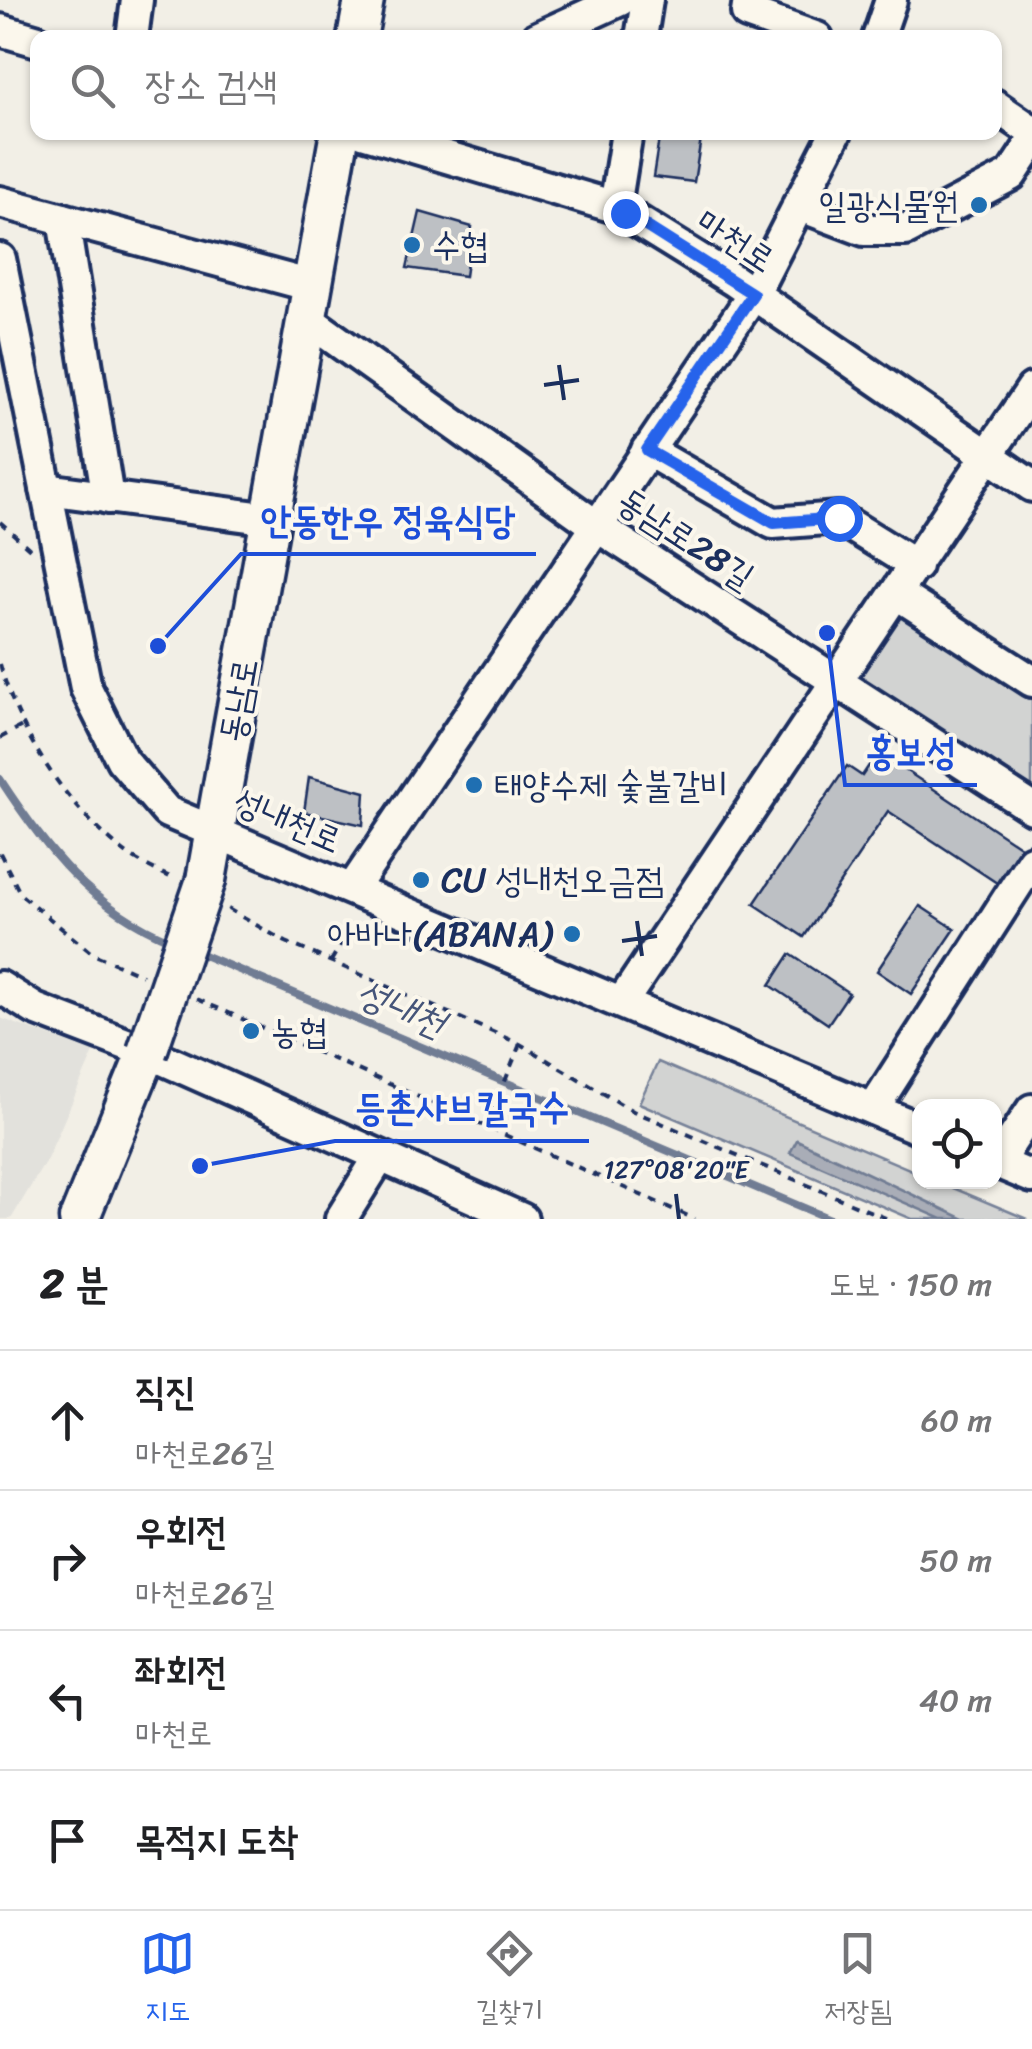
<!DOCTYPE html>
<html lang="ko">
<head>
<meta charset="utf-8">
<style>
	body { margin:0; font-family:Sriracha,"Poor Story",sans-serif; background:#f2f2f2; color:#202124 }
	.controls { position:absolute; right:30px; bottom:30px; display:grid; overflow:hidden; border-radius:20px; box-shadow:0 2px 8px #0004 }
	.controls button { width:90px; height:90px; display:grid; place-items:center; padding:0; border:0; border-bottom:2px solid #e0e0e0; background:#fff; color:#202124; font:50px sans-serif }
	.stop { position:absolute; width:30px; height:30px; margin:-22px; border:8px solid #2563eb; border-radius:50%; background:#fff }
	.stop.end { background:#2563eb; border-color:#fff; box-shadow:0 2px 10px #0008 }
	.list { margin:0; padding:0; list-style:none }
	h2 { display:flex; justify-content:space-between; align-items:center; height:130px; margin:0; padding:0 40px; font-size:42px }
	h2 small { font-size:32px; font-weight:400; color:#757577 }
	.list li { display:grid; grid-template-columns:65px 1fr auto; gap:30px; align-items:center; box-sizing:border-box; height:140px; padding:0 40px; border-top:2px solid #e0e0e0 }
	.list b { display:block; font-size:38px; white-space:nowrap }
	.list p { margin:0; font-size:32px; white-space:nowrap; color:#757577 }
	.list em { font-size:32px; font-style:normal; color:#757577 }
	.icon { flex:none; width:55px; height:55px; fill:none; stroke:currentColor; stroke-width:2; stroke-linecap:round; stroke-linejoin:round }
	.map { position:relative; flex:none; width:1032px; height:1219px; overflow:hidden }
	.search { position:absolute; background:#fff; box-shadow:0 2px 8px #0004; left:30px; right:30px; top:30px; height:110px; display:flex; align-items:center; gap:25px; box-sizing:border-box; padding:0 35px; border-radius:20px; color:#757577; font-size:38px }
	.sheet { height:690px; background:#fff }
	nav { display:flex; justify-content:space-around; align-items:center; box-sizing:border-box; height:140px; border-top:2px solid #e0e0e0; background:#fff; font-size:28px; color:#757577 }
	nav a { display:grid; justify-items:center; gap:5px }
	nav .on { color:#2563eb }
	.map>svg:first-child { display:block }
</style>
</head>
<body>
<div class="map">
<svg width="1032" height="1219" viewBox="0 0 1032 1219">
	<rect width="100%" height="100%" fill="#f2efe6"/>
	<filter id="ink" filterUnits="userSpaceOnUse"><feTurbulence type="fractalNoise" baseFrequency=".01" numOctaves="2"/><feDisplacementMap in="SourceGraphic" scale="20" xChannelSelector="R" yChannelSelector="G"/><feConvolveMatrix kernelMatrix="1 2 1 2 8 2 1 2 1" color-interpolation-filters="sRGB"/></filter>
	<g filter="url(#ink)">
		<polygon fill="#e2e1dc" points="0,1018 94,1052 47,1159 11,1219 0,1219"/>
		<g fill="#d2d3d2" stroke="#768198" stroke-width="2.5">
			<polygon points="899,605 1032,689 1032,802 847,680"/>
			<polygon points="658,1062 919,1173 920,1182 939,1182 1027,1219 912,1219 639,1103"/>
		</g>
		<polygon fill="#a9adb7" stroke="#707b93" stroke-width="2.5" points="797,1140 964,1219 942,1219 790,1153"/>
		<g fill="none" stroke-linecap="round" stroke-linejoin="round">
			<g stroke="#707b93" stroke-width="8">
				<path d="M0,779C47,851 90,907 172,941"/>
				<polyline points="194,951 830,1219"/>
			</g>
		</g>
		<g fill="#bdc0c4" stroke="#1b2f5e" stroke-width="2.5">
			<polygon points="660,132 702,132 694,182 653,177"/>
			<polygon points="420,212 472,227 465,276 407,268"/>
			<polygon points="878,752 1021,847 997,883 888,811 804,937 754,904 847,766 862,776"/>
			<polygon points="309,777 365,792 363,825 304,812"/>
			<polygon points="920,906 955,929 911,994 877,971"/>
			<polygon points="790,954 849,993 828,1024 770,985"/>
		</g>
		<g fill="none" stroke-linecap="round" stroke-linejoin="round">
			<g stroke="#1b2f5e" stroke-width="38">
				<g id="minor">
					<polyline points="749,0 747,13 817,38"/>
					<polyline points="0,30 38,41"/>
					<polyline points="132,38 137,0"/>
					<polyline points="537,38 620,0"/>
					<polyline points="641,38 647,0"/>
					<polyline points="878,38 891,0"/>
					<polyline points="994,105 1032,131"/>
					<polyline points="363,132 615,207 733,280 1032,486"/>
					<polyline points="0,202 312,286"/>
					<polyline points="798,205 864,230 906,230 1011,175 1032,143"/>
					<polyline points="615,207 627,132"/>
					<polyline points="63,219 108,498"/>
					<polyline points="0,259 86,688 122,760 167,812 920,1129"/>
					<polyline points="307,319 595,525 1032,808"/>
					<polyline points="647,450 773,523 839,518 916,566"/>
					<polyline points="46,489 271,519"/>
					<polyline points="897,594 1032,681"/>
					<polyline points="353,888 753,295 836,132"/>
					<polyline points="0,987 35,1009 147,1052 522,1219"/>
					<polyline points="622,1002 1032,389"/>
					<polyline points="873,1109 1032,861"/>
					<polyline points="994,1161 1032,1177"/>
					<polyline points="997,1163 1032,1110"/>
					<polyline points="341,1219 379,1158"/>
				</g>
			</g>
			<g stroke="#1b2f5e" stroke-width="45">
				<g id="major">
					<polyline points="357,38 364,0"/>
					<polyline points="206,880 340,132"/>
					<polyline points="79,1219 147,1052"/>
				</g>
			</g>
			<g stroke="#1b2f5e" stroke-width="4" stroke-dasharray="8 8" stroke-linecap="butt">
				<polyline points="0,522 30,549"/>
				<path d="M0,664C19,734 65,804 122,850C137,862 158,871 176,880"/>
				<polyline points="0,738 22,726"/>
				<polyline points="0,853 21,895 93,954 142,975"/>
				<polyline points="228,909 286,942 520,1044 633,1111 888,1219"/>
				<polyline points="331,961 354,922"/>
				<polyline points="197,999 695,1219"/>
				<polyline points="487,1126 520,1044"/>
			</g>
			<use href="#minor" stroke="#fbf7ec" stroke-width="30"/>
			<use href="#major" stroke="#fbf7ec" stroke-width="38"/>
			<g stroke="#1b2f5e" stroke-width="45" stroke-linecap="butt">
				<polyline id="major-bridge" points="147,1052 206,880"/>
			</g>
			<use href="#major-bridge" stroke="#fbf7ec" stroke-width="38"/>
		</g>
	</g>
	<g fill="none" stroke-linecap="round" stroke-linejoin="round" filter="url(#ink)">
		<polyline stroke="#2563eb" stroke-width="12" points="625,213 753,294 647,450 774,523 839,518"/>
	</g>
	<path fill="none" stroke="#1b2f5e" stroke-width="4" d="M559,365L564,400M544,385L579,380M637,921L642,956M622,941L657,936M676,1194L679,1219"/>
	<g fill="#1f6fb2" stroke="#fbf7ec" stroke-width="4">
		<circle cx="979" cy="205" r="10"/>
		<circle cx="412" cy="245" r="10"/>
		<circle cx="474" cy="785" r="10"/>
		<circle cx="421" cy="880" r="10"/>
		<circle cx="572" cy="934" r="10"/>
		<circle cx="251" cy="1031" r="10"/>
	</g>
	<g text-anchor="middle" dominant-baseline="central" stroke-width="8" stroke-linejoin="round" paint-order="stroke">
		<g font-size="35" fill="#1b2f5e" stroke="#fbf7ec" text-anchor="start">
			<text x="959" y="205" text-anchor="end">일광식물원</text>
			<text x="432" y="245">수협</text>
			<text x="494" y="785">태양수제 숯불갈비</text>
			<text x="441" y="880">CU 성내천오금점</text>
			<text x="552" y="934" text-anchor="end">아바나(ABANA)</text>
			<text x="271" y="1031">농협</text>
		</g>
		<g font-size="35" fill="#1b2f5e" stroke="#fbf7ec">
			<text transform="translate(736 240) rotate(33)">마천로</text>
			<text transform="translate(686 538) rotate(33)">동남로28길</text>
			<text transform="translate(238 700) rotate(-80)">동남로</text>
			<text transform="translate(288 820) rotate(23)">성내천로</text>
		</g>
		<g font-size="38" font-style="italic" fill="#465579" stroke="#fbf7ec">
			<text transform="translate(401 1008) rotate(23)">성내천</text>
		</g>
	</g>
	<g font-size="25" text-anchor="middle" fill="#1b2f5e" stroke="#fbf7ec" stroke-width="8" stroke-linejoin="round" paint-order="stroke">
		<text x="676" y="1178">127°08'20"E</text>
	</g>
	<path fill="none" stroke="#1d4ed8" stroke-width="4" d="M158 646L241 554H536M827 633L845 785H977M200 1166L335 1141H589"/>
	<g fill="#1d4ed8" stroke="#fbf7ec" stroke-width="4">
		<circle cx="158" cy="646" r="10"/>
		<circle cx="827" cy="633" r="10"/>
		<circle cx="200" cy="1166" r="10"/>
	</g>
	<g font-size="38" text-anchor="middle" font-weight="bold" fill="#1d4ed8" stroke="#fbf7ec" stroke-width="8" stroke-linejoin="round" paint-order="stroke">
		<text x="388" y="533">안동한우 정육식당</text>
		<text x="911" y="764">홍보성</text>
		<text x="462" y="1120">등촌샤브칼국수</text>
	</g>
</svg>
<div class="controls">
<button><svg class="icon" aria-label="locate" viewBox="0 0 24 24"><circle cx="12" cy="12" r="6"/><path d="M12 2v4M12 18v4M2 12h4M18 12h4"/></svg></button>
</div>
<div class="stop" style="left:839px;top:518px"></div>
<div class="stop end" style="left:625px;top:213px"></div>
<div class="search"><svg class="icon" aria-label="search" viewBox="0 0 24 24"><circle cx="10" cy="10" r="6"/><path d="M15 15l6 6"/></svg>장소 검색</div>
</div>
<section class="sheet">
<h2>2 분<small>도보 · 150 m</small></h2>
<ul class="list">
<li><svg class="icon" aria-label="ahead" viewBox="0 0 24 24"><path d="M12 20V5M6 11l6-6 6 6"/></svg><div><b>직진</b><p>마천로26길</p></div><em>60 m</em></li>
<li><svg class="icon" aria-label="right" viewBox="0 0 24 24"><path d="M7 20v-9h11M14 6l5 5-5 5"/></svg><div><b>우회전</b><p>마천로26길</p></div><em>50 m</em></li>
<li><svg class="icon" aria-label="left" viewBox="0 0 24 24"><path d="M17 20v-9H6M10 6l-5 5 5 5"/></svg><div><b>좌회전</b><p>마천로</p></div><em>40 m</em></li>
<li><svg class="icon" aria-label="arrive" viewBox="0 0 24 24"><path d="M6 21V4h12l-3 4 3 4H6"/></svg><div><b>목적지 도착</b></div></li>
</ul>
</section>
<nav>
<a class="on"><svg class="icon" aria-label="map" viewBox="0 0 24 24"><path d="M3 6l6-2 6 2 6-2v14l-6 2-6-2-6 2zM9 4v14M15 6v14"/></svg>지도</a>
<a><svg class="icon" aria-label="directions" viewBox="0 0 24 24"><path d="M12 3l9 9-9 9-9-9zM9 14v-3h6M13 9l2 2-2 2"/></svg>길찾기</a>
<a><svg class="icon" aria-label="saved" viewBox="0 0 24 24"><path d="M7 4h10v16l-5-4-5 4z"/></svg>저장됨</a>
</nav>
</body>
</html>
